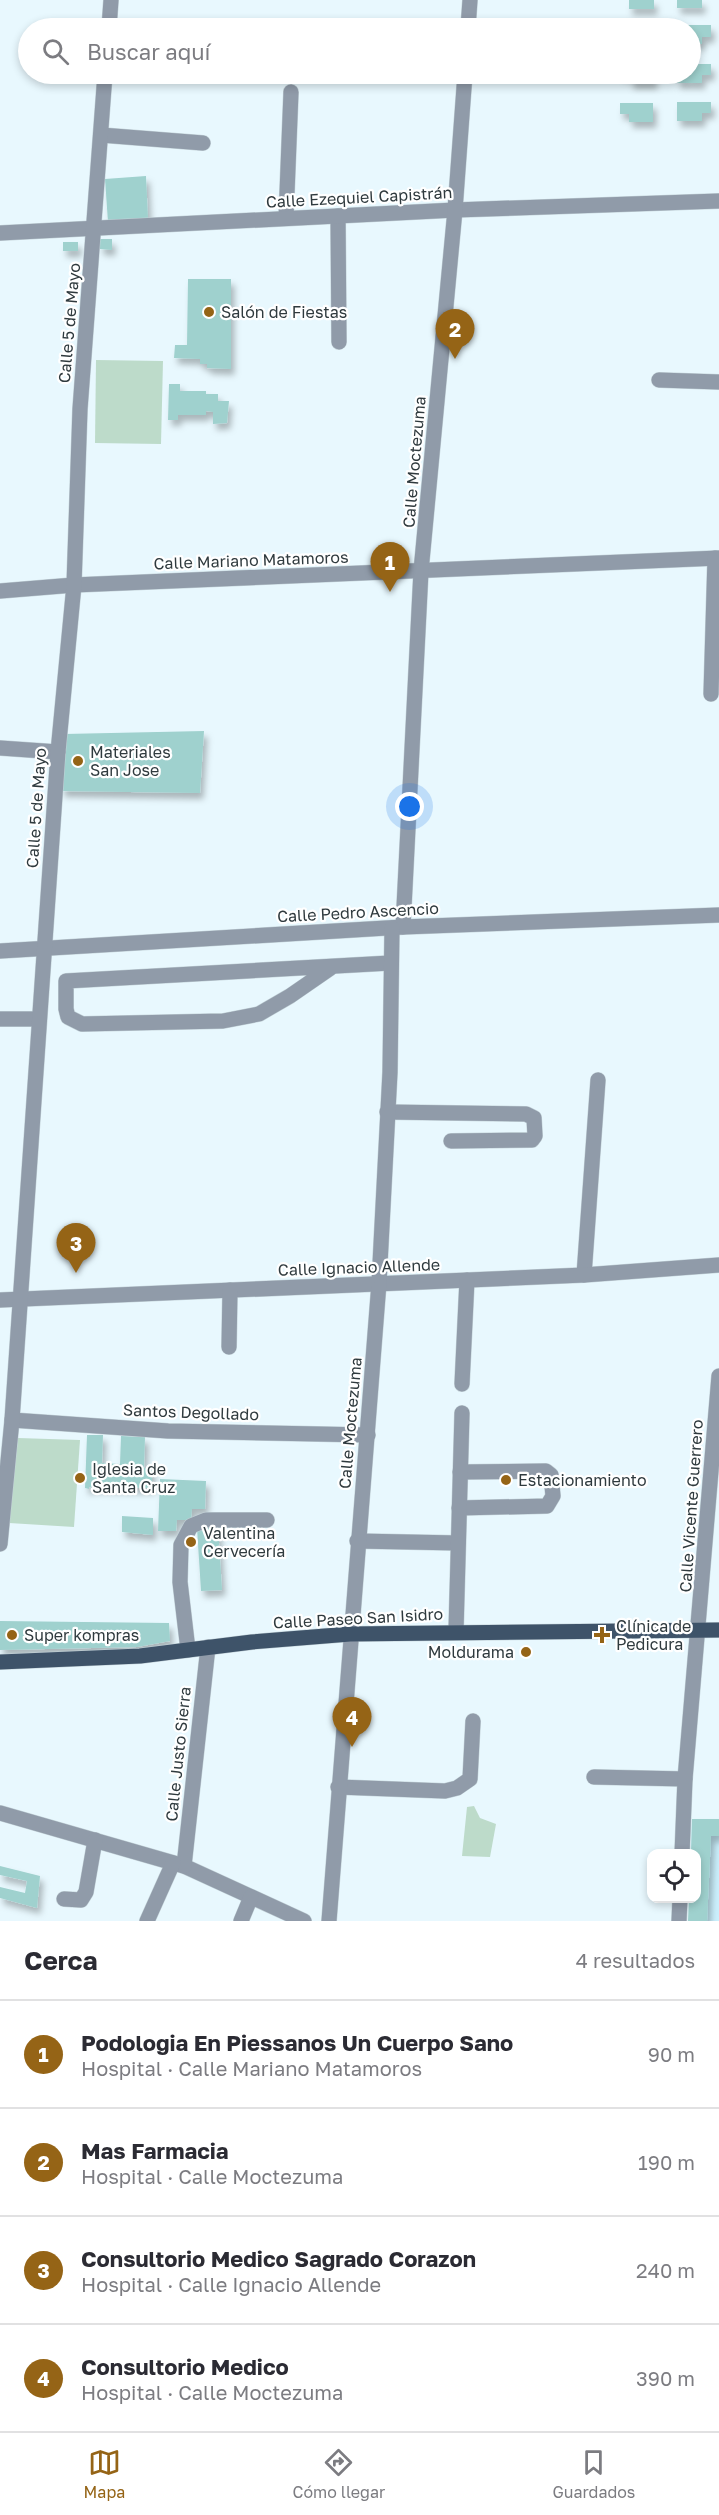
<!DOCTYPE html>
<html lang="es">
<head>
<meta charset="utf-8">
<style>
	body { margin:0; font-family:"Golos Text",sans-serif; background:#f7f7f7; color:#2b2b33 }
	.controls { position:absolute; right:18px; bottom:18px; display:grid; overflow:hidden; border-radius:12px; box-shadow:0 3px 9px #0003 }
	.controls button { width:54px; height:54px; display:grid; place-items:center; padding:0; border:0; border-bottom:2px solid #e1e1e2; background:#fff; color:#2b2b33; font:30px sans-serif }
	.you { position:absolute; left:410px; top:807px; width:21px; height:21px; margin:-15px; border:4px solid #fff; border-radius:50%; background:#1a73e8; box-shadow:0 0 0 9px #1a73e833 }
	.badge { display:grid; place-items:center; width:39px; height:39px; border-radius:50%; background:#956416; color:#fff; font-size:20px; font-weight:700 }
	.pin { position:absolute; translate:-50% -50px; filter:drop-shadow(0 2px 3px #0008) }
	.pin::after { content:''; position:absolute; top:32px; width:21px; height:18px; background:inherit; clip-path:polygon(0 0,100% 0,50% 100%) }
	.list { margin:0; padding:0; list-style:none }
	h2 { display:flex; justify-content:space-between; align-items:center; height:78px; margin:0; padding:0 24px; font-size:26px }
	h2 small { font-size:20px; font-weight:400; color:#7c7c81 }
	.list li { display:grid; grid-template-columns:39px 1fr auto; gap:18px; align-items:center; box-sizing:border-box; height:108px; padding:0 24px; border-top:2px solid #e1e1e2 }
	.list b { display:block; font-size:22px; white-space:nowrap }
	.list p { margin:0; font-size:20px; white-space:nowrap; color:#7c7c81 }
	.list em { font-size:20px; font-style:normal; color:#7c7c81 }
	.icon { flex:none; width:33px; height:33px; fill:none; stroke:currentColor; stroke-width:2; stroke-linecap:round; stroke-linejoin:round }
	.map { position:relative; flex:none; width:719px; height:1921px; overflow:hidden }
	.search { position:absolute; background:#fff; box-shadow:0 3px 9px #0003; left:18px; right:18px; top:18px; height:66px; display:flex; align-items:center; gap:15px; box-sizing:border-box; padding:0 21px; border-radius:33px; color:#7c7c81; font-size:22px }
	.sheet { height:510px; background:#fff }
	nav { display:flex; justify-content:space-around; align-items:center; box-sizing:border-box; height:84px; border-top:2px solid #e1e1e2; background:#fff; font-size:16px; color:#7c7c81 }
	nav a { display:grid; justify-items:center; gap:3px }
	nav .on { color:#956416 }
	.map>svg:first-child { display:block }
</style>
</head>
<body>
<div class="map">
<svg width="719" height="1921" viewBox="0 0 719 1921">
	<defs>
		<filter id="shadow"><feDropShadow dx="3.5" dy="6" stdDeviation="3" flood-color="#0004"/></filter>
	</defs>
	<rect width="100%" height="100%" fill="#e8f8fe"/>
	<polygon fill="#cbf0fd" points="692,1819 719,1819 719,1921 688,1921 696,1898 696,1854 691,1853"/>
	<g fill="#bddbca">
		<polygon points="96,360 163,361 161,444 95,443"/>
		<polygon points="18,1438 80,1440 74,1527 9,1523"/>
		<polygon points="474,1806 480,1818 496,1824 490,1857 462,1856 467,1807"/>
	</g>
	<g fill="#9fd1ce" filter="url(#shadow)">
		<rect x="629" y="0" width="25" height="9"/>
		<rect x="677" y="0" width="25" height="8"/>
		<polygon points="678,25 711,25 711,37 702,37 702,44 690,44 690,28 678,28"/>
		<polygon points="690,64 711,64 711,75 702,75 702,83 677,83 677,74 690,74"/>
		<polygon points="621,74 654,74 654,83 630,83 630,76 621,76"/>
		<polygon points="677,102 711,102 711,113 702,113 702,121 677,121"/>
		<polygon points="620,103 653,103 653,122 629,122 629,114 620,114"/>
		<polygon points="146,176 148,219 108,222 105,179"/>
		<polygon points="100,239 112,239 112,250 100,249"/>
		<rect x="63" y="242" width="15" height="9"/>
		<polygon points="188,279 231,279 231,369 207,368 207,364 200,364 200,359 174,358 175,345 187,345"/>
		<polygon points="169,384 180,384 180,391 206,391 206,394 218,394 218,401 229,401 227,423 213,424 213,412 206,411 206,415 178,415 178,420 168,420"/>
		<polygon points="204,731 200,793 61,791 64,734"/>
		<polygon points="87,1435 103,1435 102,1463 120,1464 121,1436 145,1437 144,1468 152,1468 152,1488 89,1487 89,1489 85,1488"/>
		<polygon points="160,1479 206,1481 205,1509 192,1509 191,1520 177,1520 176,1531 158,1531"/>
		<polygon points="122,1516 153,1518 153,1535 122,1532"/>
		<polygon points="218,1527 222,1590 201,1591 197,1528"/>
		<polygon points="0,1621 169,1623 170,1641 137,1647 0,1650"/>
		<polygon points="692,1819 719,1819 719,1836 711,1836 707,1921 688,1921 689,1898 696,1898 696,1854 691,1854"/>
		<polygon points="0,1866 40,1876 37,1908 0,1898 0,1887 25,1893 27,1881 0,1875"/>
	</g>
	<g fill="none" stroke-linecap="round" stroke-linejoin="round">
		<g stroke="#c3d2d8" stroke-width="16">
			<g id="minor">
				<polyline points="109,28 111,0"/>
				<polyline points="468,28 470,0"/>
				<polyline points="101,135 203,143"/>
				<polyline points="338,216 339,342"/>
				<polyline points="286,218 291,92"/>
				<polyline points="0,233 455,210 719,201"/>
				<polyline points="659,380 719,382"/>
				<polyline points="0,591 74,585 719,558"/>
				<polyline points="711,694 715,558"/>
				<polyline points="0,748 58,752"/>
				<polyline points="403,927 421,571 455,210 465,74"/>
				<polyline points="0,951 403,927 719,915"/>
				<polyline points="332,967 290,996 259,1014 223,1021 82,1024 68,1017 66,1009 66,981 390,963"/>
				<polyline points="0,1019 39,1019"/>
				<polyline points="387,1112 526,1114 534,1118 535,1136 532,1140 451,1141"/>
				<polyline points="584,1275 598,1080"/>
				<polyline points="0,1300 584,1275 719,1265"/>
				<polyline points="229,1347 230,1290"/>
				<polyline points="462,1384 467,1280"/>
				<polyline points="12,1420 168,1431 368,1435"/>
				<polyline points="459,1508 547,1506 553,1496 551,1475 546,1471 460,1472"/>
				<polyline points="357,1541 458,1543"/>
				<polyline points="0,1544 12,1420 58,752 74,585 80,409 105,74"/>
				<polyline points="456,1631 462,1413"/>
				<polyline points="188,1650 180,1582 181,1545 191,1526 206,1520 267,1520"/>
				<polyline points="594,1777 685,1779"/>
				<polyline points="338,1787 445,1791 457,1788 470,1779 473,1721"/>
				<polyline points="0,1813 184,1866 304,1921"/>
				<polyline points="682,1854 685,1779 719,1376"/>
				<polyline points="184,1866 208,1647"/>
				<polyline points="64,1899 81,1900 86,1892 95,1840"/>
				<polyline points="147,1921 173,1863"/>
				<polyline points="241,1921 251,1897"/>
				<polyline points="329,1921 379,1283 390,1072 392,928"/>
				<polyline points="679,1921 680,1898"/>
			</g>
		</g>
		<g stroke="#c3d2d8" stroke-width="16">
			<polyline id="major" points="0,1662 140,1656 252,1642 350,1634 719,1630"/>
		</g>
		<use href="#minor" stroke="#909ba9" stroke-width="15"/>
		<use href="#major" stroke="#3e5369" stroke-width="15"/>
	</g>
	<g fill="#956416" stroke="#fff" stroke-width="2">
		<circle cx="209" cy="312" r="6"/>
		<circle cx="78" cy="761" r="6"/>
		<circle cx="80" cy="1478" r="6"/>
		<circle cx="506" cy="1480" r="6"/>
		<circle cx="191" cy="1542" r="6"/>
		<circle cx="12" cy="1635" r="6"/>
		<path d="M599 1626h6v6h6v6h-6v6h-6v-6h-6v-6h6z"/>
		<circle cx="526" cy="1652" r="6"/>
	</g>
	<g text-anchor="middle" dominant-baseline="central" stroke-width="4.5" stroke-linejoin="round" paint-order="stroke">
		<g font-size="16" fill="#2f3a3e" stroke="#fff">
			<text transform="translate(359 197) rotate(-3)">Calle Ezequiel Capistrán</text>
			<text transform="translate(69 323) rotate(-85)">Calle 5 de Mayo</text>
			<text transform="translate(414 462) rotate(-85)">Calle Moctezuma</text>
			<text transform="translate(251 560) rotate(-2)">Calle Mariano Matamoros</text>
			<text transform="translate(36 808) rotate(-86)">Calle 5 de Mayo</text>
			<text transform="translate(358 912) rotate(-3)">Calle Pedro Ascencio</text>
			<text transform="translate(359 1267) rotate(-2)">Calle Ignacio Allende</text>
			<text transform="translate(191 1412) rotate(2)">Santos Degollado</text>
			<text transform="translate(350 1423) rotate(-85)">Calle Moctezuma</text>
			<text transform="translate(691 1506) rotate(-86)">Calle Vicente Guerrero</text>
			<text transform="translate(358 1618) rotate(-3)">Calle Paseo San Isidro</text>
			<text transform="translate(178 1754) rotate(-84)">Calle Justo Sierra</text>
		</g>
		<g font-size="16" fill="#2f3a3e" stroke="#fff" text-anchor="start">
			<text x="221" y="312">Salón de Fiestas</text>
			<text x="90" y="752">Materiales<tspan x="90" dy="18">San Jose</tspan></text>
			<text x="92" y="1469">Iglesia de<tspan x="92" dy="18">Santa Cruz</tspan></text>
			<text x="518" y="1480">Estacionamiento</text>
			<text x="203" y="1533">Valentina<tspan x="203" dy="18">Cervecería</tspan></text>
			<text x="616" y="1626">Clínica de<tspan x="616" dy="18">Pedicura</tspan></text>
			<text x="24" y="1635">Super kompras</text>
			<text x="514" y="1652" text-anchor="end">Moldurama</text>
		</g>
	</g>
</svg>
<div class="controls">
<button><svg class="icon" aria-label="locate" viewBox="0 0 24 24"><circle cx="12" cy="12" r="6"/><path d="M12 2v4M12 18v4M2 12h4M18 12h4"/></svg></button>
</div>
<div class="you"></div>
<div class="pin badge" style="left:390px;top:592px">1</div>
<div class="pin badge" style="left:455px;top:359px">2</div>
<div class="pin badge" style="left:76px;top:1273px">3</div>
<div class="pin badge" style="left:352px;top:1747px">4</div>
<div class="search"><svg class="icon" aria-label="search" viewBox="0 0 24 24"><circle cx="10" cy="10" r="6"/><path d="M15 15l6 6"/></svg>Buscar aquí</div>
</div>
<section class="sheet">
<h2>Cerca<small>4 resultados</small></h2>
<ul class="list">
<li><span class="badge">1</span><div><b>Podologia En Piessanos Un Cuerpo Sano</b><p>Hospital · Calle Mariano Matamoros</p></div><em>90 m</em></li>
<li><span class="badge">2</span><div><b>Mas Farmacia</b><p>Hospital · Calle Moctezuma</p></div><em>190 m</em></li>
<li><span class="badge">3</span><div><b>Consultorio Medico Sagrado Corazon</b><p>Hospital · Calle Ignacio Allende</p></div><em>240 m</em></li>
<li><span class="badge">4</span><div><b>Consultorio Medico</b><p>Hospital · Calle Moctezuma</p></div><em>390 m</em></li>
</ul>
</section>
<nav>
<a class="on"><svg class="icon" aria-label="map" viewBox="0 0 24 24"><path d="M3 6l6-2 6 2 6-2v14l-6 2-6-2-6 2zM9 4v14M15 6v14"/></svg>Mapa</a>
<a><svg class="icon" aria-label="directions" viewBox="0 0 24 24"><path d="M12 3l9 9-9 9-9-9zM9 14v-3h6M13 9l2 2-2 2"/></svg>Cómo llegar</a>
<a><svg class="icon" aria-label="saved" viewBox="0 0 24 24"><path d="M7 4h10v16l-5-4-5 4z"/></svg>Guardados</a>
</nav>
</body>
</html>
